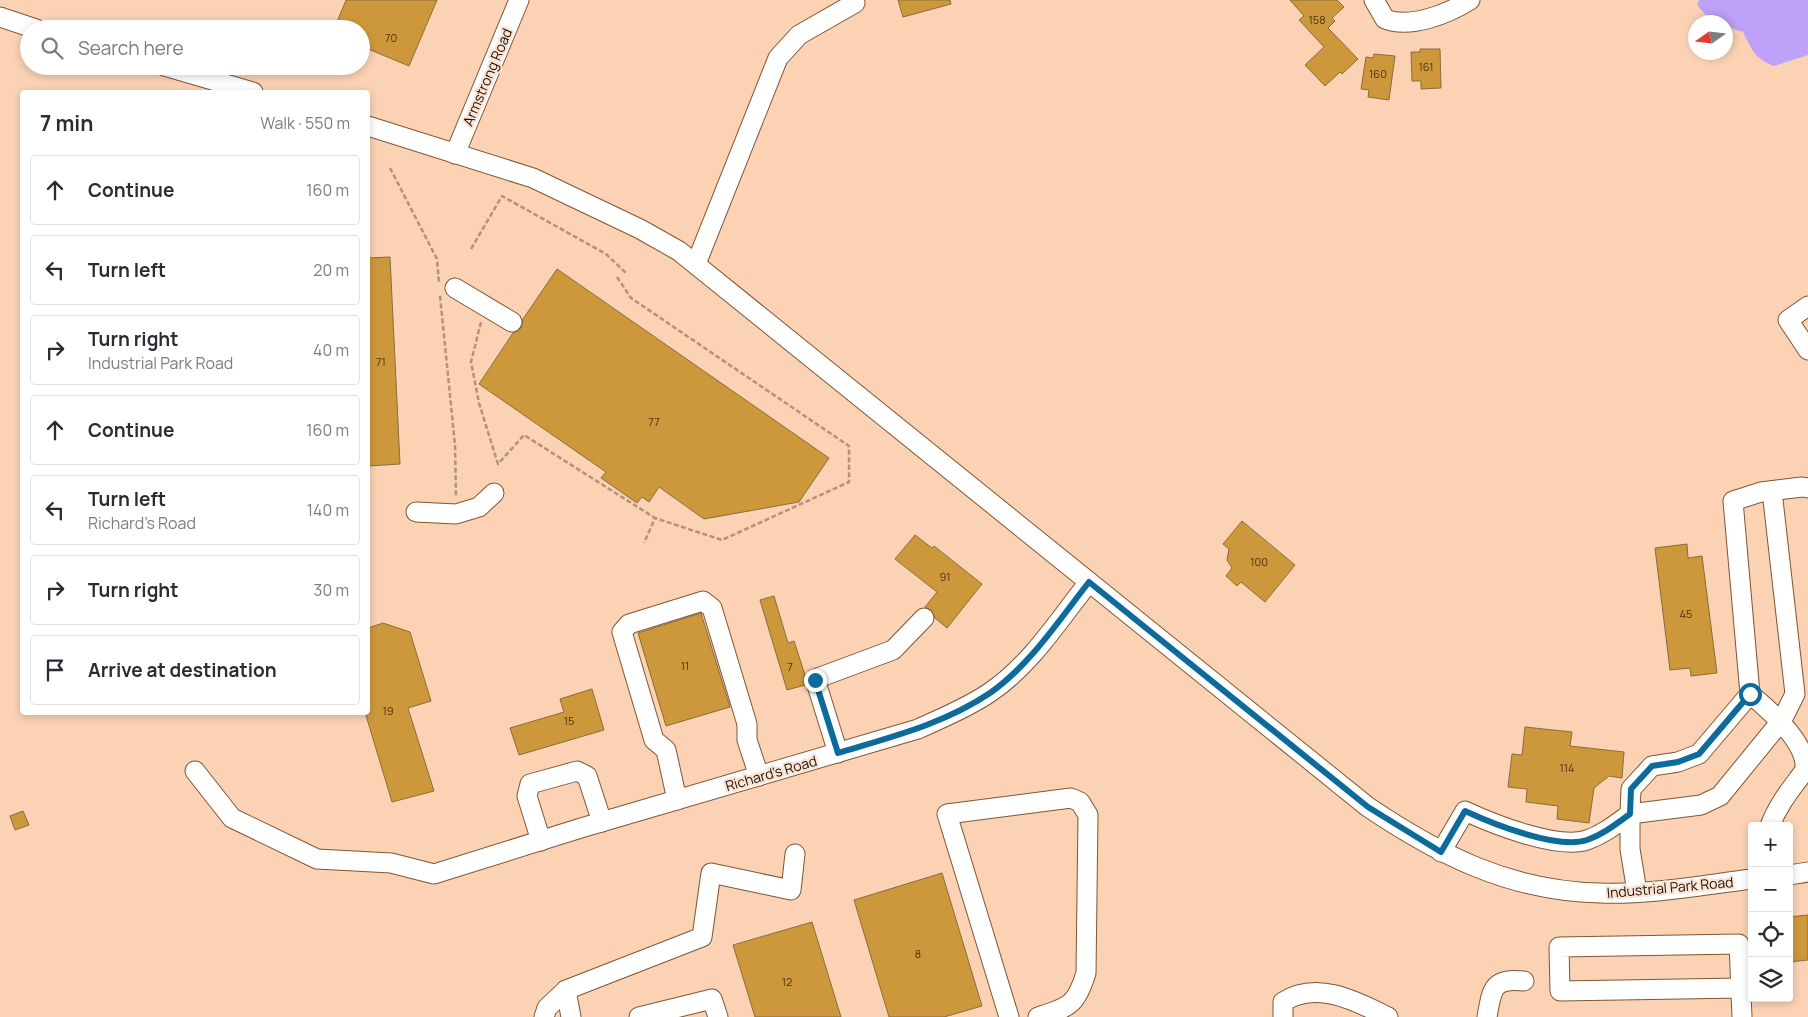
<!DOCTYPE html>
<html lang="en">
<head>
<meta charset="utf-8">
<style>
	body { margin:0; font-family:Manrope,sans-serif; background:#f2f2f3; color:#2b2b33 }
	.controls { position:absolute; right:15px; bottom:15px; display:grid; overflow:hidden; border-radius:5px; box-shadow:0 2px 8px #0003 }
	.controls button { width:45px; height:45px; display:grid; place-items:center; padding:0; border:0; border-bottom:1px solid #e1e1e2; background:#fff; color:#2b2b33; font:25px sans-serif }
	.compass { position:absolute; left:1688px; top:15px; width:45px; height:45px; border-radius:50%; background:#fff; box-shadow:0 2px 8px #0003; rotate:256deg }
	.stop { position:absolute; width:15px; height:15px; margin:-11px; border:4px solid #0c6b9a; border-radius:50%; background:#fff }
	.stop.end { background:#0c6b9a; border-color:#fff; box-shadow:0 1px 5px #0008 }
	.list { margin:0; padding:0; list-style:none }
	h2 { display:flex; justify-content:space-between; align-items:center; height:65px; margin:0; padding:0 20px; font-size:21px }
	h2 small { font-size:16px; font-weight:400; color:#7c7c81 }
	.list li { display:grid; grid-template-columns:32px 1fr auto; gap:15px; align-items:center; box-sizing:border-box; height:70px; margin:0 10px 10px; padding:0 10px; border:1px solid #e1e1e2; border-radius:5px }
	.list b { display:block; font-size:19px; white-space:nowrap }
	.list p { margin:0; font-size:16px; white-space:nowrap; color:#7c7c81 }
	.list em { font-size:16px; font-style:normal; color:#7c7c81 }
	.icon { flex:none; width:28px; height:28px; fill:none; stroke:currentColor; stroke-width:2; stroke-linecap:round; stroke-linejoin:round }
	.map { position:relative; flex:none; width:1808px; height:1017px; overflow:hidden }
	.search { position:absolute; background:#fff; box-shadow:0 2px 8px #0003; left:20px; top:20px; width:350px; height:55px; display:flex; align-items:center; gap:12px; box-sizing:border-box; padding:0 18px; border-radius:28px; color:#7c7c81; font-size:19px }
	.panel { position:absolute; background:#fff; box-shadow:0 2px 8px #0003; left:20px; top:90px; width:350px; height:625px; border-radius:5px }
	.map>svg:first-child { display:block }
</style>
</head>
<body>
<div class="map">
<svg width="1808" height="1017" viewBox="0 0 1808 1017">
	<rect width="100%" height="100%" fill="#fbd2b4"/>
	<path fill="#bea2f9" d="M1699,0H1808V55L1774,66C1754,58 1752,50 1743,32L1726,26V22C1712,22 1704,15 1697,4Z"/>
	<g fill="#cd983b" stroke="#8a6c3b">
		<polygon points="346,0 437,0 409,66 361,46 361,29 334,29"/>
		<polygon points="898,0 950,0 951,4 903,17"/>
		<polygon points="1290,0 1337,0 1344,7 1332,18 1335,21 1328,28 1358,59 1342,74 1340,72 1325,86 1305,65 1324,47 1299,20 1304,16"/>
		<polygon points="1420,49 1440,49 1441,88 1421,89 1421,81 1412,81 1411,52 1420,52"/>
		<polygon points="1374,54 1395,56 1389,100 1368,97 1369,90 1361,89 1366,57 1373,58"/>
		<polygon points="390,257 400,464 368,466 368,258"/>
		<polygon points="557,269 829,458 799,502 704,519 659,487 649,502 642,497 637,503 601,478 606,472 479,384 513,333 521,328 523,319"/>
		<polygon points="1242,521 1295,565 1265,602 1241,582 1237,586 1226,576 1232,568 1227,560 1229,549 1223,544"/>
		<polygon points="915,535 932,548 934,546 982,584 947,628 935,618 931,610 925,607 937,592 895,559"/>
		<polygon points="1687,544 1688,558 1702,556 1717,673 1691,676 1690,668 1670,670 1655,548"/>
		<polygon points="774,596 788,643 794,641 805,675 805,685 787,690 760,600"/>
		<polygon points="701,613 730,707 666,726 638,633"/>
		<polygon points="383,623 410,632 431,701 408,708 434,791 392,802 365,712 368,712 368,628"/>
		<polygon points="592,689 604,730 519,755 510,728 564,712 560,699"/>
		<polygon points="1525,727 1572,732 1570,746 1624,752 1622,778 1609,776 1594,788 1589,823 1557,819 1558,806 1526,802 1527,789 1508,787 1512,754 1522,755"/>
		<polygon points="23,811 29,825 15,830 10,816"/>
		<polygon points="942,873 982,1006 944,1017 889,1017 854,900"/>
		<polygon points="1808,915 1808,960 1789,962 1789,917"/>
		<polygon points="812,922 841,1017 755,1017 733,945"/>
	</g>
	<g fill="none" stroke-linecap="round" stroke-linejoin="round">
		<g stroke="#815532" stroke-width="21">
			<g id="minor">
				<path d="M1374,0L1385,19C1410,29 1448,14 1470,0"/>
				<polyline points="0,17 36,29"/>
				<polyline points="164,66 253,92"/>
				<path d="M368,126L533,178L640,229L679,251L1368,807C1441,856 1510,891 1600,893C1650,895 1702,885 1752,879"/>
				<polyline points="455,154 519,0"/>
				<polyline points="696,264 778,58 799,35 855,3"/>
				<polyline points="455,288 512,322"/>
				<polyline points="1808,306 1788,320 1808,350"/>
				<polyline points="416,512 456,514 479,507 494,493"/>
				<polyline points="1750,694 1699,754 1678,762 1652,766 1631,789 1630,814 1701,805 1720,796 1782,720 1795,694 1772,491"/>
				<polyline points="838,753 815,679 893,650 924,618"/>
				<path d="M195,771L232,818L317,859L391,863L434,874L581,828L918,729C942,718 967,708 989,693C1030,666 1059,620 1089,582"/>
				<polyline points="677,800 666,750 654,740 622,632 629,624 703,601 712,608 747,724 747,740 759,776"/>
				<path d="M1770,826C1778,804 1792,788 1805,770C1808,743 1767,708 1750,694L1733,501L1761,492L1802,487L1808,488"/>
				<polyline points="541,841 527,796 530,784 577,771 587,776 602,822"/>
				<path d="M1441,852L1465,811C1493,824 1558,850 1587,840C1604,834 1616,824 1630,814V849L1637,892"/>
				<polyline points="1789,875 1808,872"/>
				<polyline points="1741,988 1560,991 1559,947 1739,944 1742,1017"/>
				<polyline points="544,1017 547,1008 566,990"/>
				<polyline points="571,1017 566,990 702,937 711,873 791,890 795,854"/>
				<polyline points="639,1017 712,999 718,1017"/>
				<path d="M1009,1017L947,814L1071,798L1080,802L1088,815L1086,973C1076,1006 1069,1007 1038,1017"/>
				<path d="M1283,1017V1002C1317,980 1356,1001 1388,1017"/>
				<path d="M1487,1017C1492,989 1492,978 1524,981"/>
			</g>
		</g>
		<g stroke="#b4927a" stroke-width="2.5" stroke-dasharray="5 2.5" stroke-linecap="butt">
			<polyline points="390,168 437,259 439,283"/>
			<polyline points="471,249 502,196 606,254 627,274"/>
			<polyline points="617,277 631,298 849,446 849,482 722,540 655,518"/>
			<polyline points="440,296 455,445 456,497"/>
			<polyline points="481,322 471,362 479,403 498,464 524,435 655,518 644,543"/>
		</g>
		<use href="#minor" stroke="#fff" stroke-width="19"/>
	</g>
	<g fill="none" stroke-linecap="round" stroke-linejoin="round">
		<path stroke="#0c6b9a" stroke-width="6" d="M815,680L838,753C891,737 944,724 990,693C1030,665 1059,620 1089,582L1368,807L1441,852L1465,811C1493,824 1558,850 1587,840C1604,834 1616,824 1630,814L1631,789L1652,766L1678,762L1699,754L1750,694"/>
	</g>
	<g text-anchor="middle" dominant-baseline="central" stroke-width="4.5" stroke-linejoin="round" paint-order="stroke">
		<g font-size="11" fill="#4c3111">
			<text x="1317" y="19">158</text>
			<text x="391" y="37">70</text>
			<text x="1426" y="66">161</text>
			<text x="1378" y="73">160</text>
			<text x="381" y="361">71</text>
			<text x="654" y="421">77</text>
			<text x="1259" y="561">100</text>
			<text x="945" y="576">91</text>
			<text x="1686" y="613">45</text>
			<text x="685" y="665">11</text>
			<text x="790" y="666">7</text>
			<text x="388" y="710">19</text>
			<text x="569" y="720">15</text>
			<text x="1567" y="767">114</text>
			<text x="918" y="953">8</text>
			<text x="787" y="981">12</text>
		</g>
		<g font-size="14" fill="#210f03" stroke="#f9e4d5">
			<text transform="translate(487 77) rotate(-67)">Armstrong Road</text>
			<text transform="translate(771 773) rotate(-16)">Richard's Road</text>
			<text transform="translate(1670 887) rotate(-5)">Industrial Park Road</text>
		</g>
	</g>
</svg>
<div class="controls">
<button>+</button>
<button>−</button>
<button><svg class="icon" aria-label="locate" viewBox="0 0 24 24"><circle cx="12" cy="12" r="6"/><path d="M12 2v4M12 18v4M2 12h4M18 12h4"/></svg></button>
<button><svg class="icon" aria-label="layers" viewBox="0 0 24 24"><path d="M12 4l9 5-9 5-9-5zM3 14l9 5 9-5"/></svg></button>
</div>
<svg class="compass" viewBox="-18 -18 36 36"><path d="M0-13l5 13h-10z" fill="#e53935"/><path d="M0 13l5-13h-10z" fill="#7c7c81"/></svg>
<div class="stop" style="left:1750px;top:694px"></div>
<div class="stop end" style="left:815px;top:680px"></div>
<div class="search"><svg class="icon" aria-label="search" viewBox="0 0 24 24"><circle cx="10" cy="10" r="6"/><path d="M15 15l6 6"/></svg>Search here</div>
<section class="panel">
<h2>7 min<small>Walk · 550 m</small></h2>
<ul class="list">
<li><svg class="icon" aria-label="ahead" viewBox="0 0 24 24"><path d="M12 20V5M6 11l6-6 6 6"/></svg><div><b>Continue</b></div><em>160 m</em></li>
<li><svg class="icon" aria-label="left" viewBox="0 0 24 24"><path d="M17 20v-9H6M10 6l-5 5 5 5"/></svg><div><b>Turn left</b></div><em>20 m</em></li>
<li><svg class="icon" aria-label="right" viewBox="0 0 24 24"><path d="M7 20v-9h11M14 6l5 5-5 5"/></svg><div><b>Turn right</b><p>Industrial Park Road</p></div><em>40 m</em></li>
<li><svg class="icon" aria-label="ahead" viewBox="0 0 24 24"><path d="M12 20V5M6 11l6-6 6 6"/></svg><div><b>Continue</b></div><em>160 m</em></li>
<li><svg class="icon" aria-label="left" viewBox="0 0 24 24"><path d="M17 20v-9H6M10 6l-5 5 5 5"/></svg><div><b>Turn left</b><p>Richard's Road</p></div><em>140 m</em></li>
<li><svg class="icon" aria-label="right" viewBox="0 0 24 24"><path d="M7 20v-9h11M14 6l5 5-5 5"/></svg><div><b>Turn right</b></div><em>30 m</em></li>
<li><svg class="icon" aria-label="arrive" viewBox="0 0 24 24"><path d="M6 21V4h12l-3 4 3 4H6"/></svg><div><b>Arrive at destination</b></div></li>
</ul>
</section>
</div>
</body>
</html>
